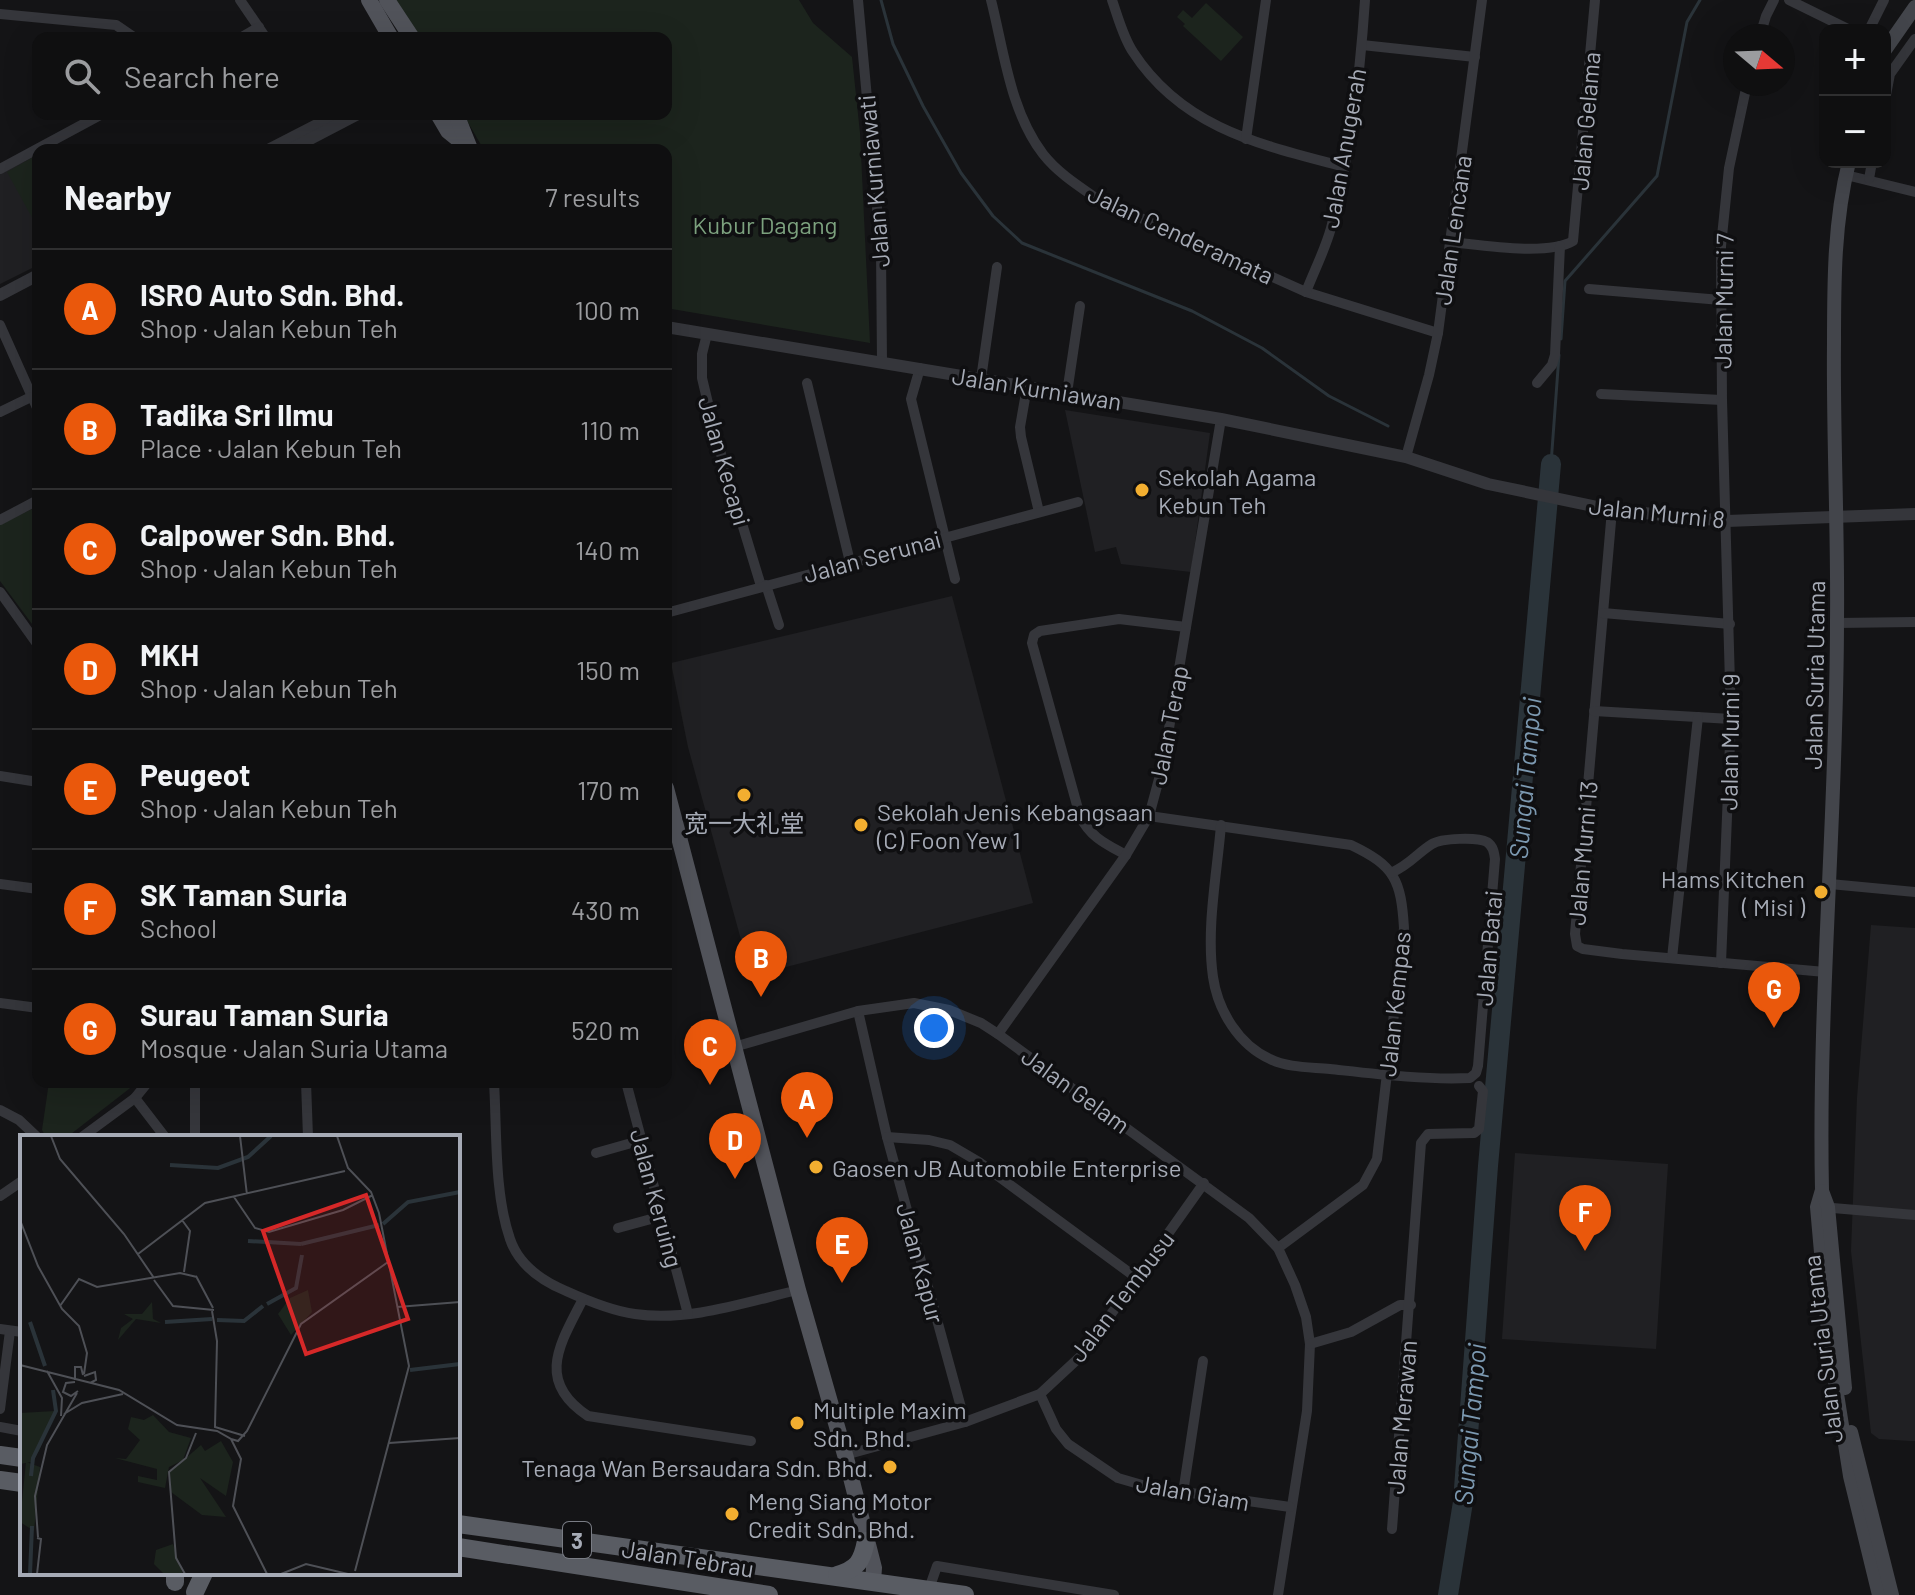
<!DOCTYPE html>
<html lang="en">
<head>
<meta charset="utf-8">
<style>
	body { margin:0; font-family:Barlow,"Noto Sans SC",sans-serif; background:#1d1d1e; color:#f1f3f6 }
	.controls { position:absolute; right:24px; top:24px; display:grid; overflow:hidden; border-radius:16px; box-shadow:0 8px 32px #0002 }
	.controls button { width:72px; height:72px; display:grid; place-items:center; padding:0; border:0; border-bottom:2px solid #2f2f30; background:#0f0f10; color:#f1f3f6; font:40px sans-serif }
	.compass { position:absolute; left:1723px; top:24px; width:72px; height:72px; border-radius:50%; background:#0f0f10; box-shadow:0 8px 32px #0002; rotate:109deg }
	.you { position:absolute; left:934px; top:1028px; width:28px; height:28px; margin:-20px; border:6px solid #fff; border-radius:50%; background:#1a73e8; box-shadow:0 0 0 12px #1a73e833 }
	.badge { display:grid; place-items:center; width:52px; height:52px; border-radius:50%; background:#ea580c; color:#fff; font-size:26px; font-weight:700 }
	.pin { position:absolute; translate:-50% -66px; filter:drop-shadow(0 2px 4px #0008) }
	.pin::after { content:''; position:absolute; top:42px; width:28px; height:24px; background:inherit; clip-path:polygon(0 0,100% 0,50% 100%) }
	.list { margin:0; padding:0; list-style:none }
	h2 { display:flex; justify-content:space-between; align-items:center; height:104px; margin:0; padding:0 32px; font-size:34px }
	h2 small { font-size:26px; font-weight:400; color:#9b9c9f }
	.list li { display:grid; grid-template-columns:52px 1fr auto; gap:24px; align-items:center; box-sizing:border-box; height:120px; padding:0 32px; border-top:2px solid #2f2f30 }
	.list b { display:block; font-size:30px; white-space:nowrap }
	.list p { margin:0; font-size:26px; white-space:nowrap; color:#9b9c9f }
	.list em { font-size:26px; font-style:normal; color:#9b9c9f }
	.icon { flex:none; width:44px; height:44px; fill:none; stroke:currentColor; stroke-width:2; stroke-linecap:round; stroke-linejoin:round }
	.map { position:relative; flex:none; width:1915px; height:1595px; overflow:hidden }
	.search { position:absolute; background:#0f0f10; box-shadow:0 8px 32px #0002; left:32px; top:32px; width:640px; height:88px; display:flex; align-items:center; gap:20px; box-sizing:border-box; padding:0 28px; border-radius:16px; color:#9b9c9f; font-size:30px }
	.panel { position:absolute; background:#0f0f10; box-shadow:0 8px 32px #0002; left:32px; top:144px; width:640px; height:944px; border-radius:16px }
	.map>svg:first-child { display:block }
</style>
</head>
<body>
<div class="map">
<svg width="1915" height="1595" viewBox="0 0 1915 1595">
	<rect width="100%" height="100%" fill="#141416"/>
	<g fill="#202023">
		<polygon points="38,155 38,265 0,284 0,174"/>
		<polygon points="1065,410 1210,433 1191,572 1121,564 1116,547 1095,552"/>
		<polygon points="952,596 1033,903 751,976 688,747 671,663"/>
		<polygon points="1871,925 1915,928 1915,1441 1910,1441 1879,1439 1871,1433 1851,1251 1857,1098"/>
		<polygon points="1515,1153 1668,1164 1656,1349 1502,1339"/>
	</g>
	<g fill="#1c241d">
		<polygon points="396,0 799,0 813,23 852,57 860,133 870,343 666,308 666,150 484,150 463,114 666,114 666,38 418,38"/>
		<polygon points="1206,3 1243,37 1221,61 1183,26 1185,24 1177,17 1183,10 1192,18"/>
		<polygon points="35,156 38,162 38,222 35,223 7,172"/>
		<polygon points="38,506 38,632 0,581 0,525"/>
		<polygon points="49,1082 138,1082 67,1137 46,1137 42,1130"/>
	</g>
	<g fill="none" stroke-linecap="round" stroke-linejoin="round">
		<g stroke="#2a3339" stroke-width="3">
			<polyline points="881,0 893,44 923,106 961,173 993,216 1022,243 1192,311 1262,348 1329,396 1388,426"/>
			<polyline points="1561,339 1565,281 1657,176 1687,22 1700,0"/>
			<polyline points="1551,464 1559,355"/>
		</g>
		<polyline stroke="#2a3339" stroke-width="20" points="1448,1595 1463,1502 1488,1166 1551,464"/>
		<g stroke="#35363b" stroke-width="10">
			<polyline points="240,0 266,38"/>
			<polyline points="858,0 881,251 882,362"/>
			<path d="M991,0C1004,51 1010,111 1043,154C1057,172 1077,185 1096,198L1306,292L1438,333"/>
			<path d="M1112,0C1118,17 1123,37 1133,52C1183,129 1262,145 1345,167"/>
			<polyline points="1789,0 1850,30"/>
			<polyline points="0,14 116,25 135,38"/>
			<polyline points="1869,30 1884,0"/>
			<polyline points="1760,36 1766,16 1774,0"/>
			<polyline points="240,38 259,27"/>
			<polyline points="1362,45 1475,57"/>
			<polyline points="1885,100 1890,74 1915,39"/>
			<polyline points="1246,139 1266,0"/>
			<polyline points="0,169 102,114"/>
			<polyline points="1846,175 1915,192"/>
			<polyline points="1869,179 1872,162"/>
			<path d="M1451,242C1481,245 1548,256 1573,241L1595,0"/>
			<polyline points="1589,289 1721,300"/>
			<path d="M1306,292C1314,271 1325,250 1331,228C1351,154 1360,76 1365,0"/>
			<polyline points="0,325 38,410"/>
			<polyline points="707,334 702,354 702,378 717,441 761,586"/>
			<polyline points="920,368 911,399 955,579"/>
			<polyline points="981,379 997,267"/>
			<polyline points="807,383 850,562"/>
			<polyline points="1537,383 1552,365 1555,355 1560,246"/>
			<polyline points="1027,387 1020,427 1021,437 1039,512"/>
			<polyline points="1067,393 1080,306"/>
			<polyline points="1601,394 1722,400"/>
			<polyline points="0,412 31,397"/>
			<polyline points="1406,457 1429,375 1438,333 1482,0"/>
			<polyline points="1612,510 1575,934 1577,946 1583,949 1622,954 1825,972"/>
			<polyline points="0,520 38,500"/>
			<polyline points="766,585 779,625"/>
			<polyline points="0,592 38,645"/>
			<polyline points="666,613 1078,502"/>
			<polyline points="1603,613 1730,624"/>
			<polyline points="1837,623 1915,622"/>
			<polyline points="1594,711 1731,719"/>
			<polyline points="0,776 38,782"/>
			<path d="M1149,816L1351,845C1395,866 1401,880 1404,928L1377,1159L1363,1185L1278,1248"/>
			<path d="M1221,825C1217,874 1206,928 1213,977C1218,1011 1239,1045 1270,1059C1288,1068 1311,1067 1330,1069C1376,1074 1424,1080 1470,1078L1476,1073L1478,1066L1495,859C1494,852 1493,846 1487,842C1478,837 1441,838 1432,844C1416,854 1411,864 1391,873"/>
			<path d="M1126,855C1106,844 1090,837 1080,816L1032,643L1034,635L1040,631L1119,619L1186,627"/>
			<polyline points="0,884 38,889"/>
			<polyline points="1830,884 1915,892"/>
			<polyline points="1672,958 1698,717"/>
			<polyline points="1721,963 1731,719 1722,400 1721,246 1729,168 1747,84"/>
			<polyline points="0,1003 38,1008"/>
			<polyline points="858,1011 887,1137 965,1422"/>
			<polyline points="998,1034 1126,855 1149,816 1163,764 1221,419"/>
			<polyline points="734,1047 858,1011 914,1003 949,1010 981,1023 998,1034 1249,1218 1278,1248 1295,1285 1306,1317 1310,1344 1307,1411 1278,1595"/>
			<polyline points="195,1082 195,1137"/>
			<polyline points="306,1082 308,1137"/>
			<path d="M494,1082C497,1131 494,1193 510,1239C519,1266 542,1281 566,1291C588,1301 612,1311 635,1314C689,1322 746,1302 798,1290"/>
			<polyline points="626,1082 688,1314"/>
			<polyline points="135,1098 165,1137"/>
			<polyline points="0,1110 19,1120 37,1137"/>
			<polyline points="82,1137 135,1098 148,1082"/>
			<polyline points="887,1137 929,1140 950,1145 979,1162 1138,1279"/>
			<polyline points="596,1153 642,1140"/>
			<polyline points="0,1196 22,1181"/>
			<polyline points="1821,1207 1915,1215"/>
			<polyline points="618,1228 662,1216"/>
			<path d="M583,1299C560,1344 535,1381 588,1416L751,1441"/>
			<polyline points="0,1329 22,1332"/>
			<polyline points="1310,1344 1351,1332 1400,1305 1411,1305"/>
			<polyline points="1040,1394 1056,1429 1068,1444 1118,1478 1149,1487 1290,1507"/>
			<polyline points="0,1409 10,1331"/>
			<polyline points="0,1427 22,1431"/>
			<polyline points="845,1455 965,1422 1040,1394 1082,1355 1204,1183"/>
			<polyline points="1183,1493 1203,1361"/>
			<polyline points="1392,1529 1421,1143 1428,1134 1474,1133 1479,1129 1483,1091 1479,1086"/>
			<polyline points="929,1589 937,1566 1114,1595"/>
		</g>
		<g stroke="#35363b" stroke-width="12">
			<polyline points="268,150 338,114"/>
			<polyline points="289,150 358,114"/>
			<polyline points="0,295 38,275"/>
			<polyline points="666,327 1221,419 1406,457 1488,484 1612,510 1727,521 1915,514"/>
		</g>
		<g stroke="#43454b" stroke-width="14">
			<polyline points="1885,50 1915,7"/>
			<path d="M1849,162C1834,221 1834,282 1834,343C1833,435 1838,528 1837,621C1837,811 1818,1000 1822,1190L1817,1207L1829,1343L1850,1476L1879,1595"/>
			<polyline points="1822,1191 1828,1207 1845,1388"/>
			<polyline points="1851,1432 1892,1595"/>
		</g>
		<g stroke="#51535a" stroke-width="16">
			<polyline points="369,0 391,38"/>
			<polyline points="387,0 412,38"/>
			<polyline points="438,114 448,131 469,148"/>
			<polyline points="456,114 470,149"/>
			<polyline points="666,788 798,1290 846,1458 874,1568 873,1581"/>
		</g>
		<g stroke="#595c63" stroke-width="18">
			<polyline points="0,1455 22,1458"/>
			<polyline points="0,1480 22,1483"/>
			<polyline points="458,1524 965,1595"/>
			<polyline points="458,1547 769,1595"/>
			<path d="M837,1575C857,1569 862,1562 866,1541"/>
			<polyline points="175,1582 175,1573"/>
			<polyline points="195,1592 204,1573"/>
		</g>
	</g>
	<g fill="#f2ae30" stroke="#0f0f11" stroke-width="3">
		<circle cx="1142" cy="490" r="8"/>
		<circle cx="744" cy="795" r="8"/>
		<circle cx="861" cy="825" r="8"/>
		<circle cx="1821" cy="892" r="8"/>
		<circle cx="816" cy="1167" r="8"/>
		<circle cx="797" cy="1423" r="8"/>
		<circle cx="890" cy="1467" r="8"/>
		<circle cx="732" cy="1514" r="8"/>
	</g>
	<g text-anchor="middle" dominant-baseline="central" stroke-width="7" stroke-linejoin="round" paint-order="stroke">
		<rect fill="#0f0f11" stroke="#797c84" stroke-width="2" x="563" y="1522" width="28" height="36" rx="6"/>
		<g font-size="22" font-weight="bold" fill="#a6abb6">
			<text x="577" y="1540">3</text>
		</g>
		<g font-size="24" fill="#a6abb6" stroke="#0f0f11">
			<text transform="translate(1585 121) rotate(-85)">Jalan Gelama</text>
			<text transform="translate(1343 148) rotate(-80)">Jalan Anugerah</text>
			<text transform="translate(873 181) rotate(-95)">Jalan Kurniawati</text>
			<text transform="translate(1452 230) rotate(-82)">Jalan Lencana</text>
			<text transform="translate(1181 234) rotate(25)">Jalan Cenderamata</text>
			<text transform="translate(1723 301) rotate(-89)">Jalan Murni 7</text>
			<text transform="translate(1037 388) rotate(9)">Jalan Kurniawan</text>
			<text transform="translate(725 461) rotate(74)">Jalan Kecapi</text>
			<text transform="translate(1657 512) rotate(6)">Jalan Murni 8</text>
			<text transform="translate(872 556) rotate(-15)">Jalan Serunai</text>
			<text transform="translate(1814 675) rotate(-89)">Jalan Suria Utama</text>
			<text transform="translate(1168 725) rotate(-79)">Jalan Terap</text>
			<text transform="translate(1729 742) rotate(-89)">Jalan Murni 9</text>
			<text transform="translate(1582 853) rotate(-85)">Jalan Murni 13</text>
			<text transform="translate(1488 948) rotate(-85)">Jalan Batai</text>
			<text transform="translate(1394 1004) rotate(-84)">Jalan Kempas</text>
			<text transform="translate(1076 1090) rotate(36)">Jalan Gelam</text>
			<text transform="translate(657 1198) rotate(75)">Jalan Keruing</text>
			<text transform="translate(921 1263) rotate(75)">Jalan Kapur</text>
			<text transform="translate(1121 1296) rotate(-53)">Jalan Tembusu</text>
			<text transform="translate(1822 1349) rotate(-97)">Jalan Suria Utama</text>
			<text transform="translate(1401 1417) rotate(-85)">Jalan Merawan</text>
			<text transform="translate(1193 1492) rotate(10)">Jalan Giam</text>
			<text transform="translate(688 1558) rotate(9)">Jalan Tebrau</text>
		</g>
		<g font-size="24" fill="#7ca17e" stroke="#0f0f11">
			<text x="765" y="224">Kubur Dagang</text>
		</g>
		<g font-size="24" fill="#a6abb6" stroke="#0f0f11" text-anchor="start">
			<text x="1158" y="476">Sekolah Agama<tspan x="1158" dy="28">Kebun Teh</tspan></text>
			<text x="877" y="811">Sekolah Jenis Kebangsaan<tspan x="877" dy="28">(C) Foon Yew 1</tspan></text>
			<text x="744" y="822" text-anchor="middle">宽一大礼堂</text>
			<text x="1805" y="878" text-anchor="end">Hams Kitchen<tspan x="1805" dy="28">( Misi )</tspan></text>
			<text x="832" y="1167">Gaosen JB Automobile Enterprise</text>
			<text x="813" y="1409">Multiple Maxim<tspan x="813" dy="28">Sdn. Bhd.</tspan></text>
			<text x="874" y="1467" text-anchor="end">Tenaga Wan Bersaudara Sdn. Bhd.</text>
			<text x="748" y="1500">Meng Siang Motor<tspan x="748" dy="28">Credit Sdn. Bhd.</tspan></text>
		</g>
		<g font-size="26" font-style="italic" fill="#7c99b1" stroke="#0f0f11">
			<text transform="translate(1524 778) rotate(-85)">Sungai Tampoi</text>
			<text transform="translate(1469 1424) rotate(-85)">Sungai Tampoi</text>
		</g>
	</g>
	<g transform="translate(20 1135)">
		<rect width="440" height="440" fill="#141416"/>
		<path d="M288,155L292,177L271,200L258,179L270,163ZM132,167L133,184L141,188L116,184L98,205L101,193L113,184L104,179H122ZM35,276L19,316L11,327L0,329V278ZM133,280L149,297L171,303L163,325L149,332L145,353L118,347V341L137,345V334L95,323L106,324L120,305L108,294L111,282L124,285ZM201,306L213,327L206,361L180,343L206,382L182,380L151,357L150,337L181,310L185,316ZM6,327L20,332L14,396L0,387ZM153,409L163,439H144L134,429L136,415Z" fill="#1c241d"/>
		<path fill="none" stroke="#2a3339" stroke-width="4" d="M150,30L198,33L228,22L251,1M363,89L388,67L440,57M228,106L281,109M281,109L359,90M247,169L276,153L282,120M197,185L224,186L243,171M10,187L25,231M145,187L192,184M390,235L440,229M11,341L13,323L36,276L33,255M10,439L12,391"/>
		<path fill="none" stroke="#4e5056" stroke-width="2" d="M31,1L40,24L104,99L134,143M220,1L227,60M317,1L328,33L351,57L359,78L389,231L335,436M214,62L235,93L249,97L323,75L353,60M0,85L18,131L42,174L59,191L67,218L64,239M162,85L170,96L164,137M118,119L185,68L325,36M176,141L193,173M134,145L153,171L194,175M40,171L59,144L77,152L160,138L177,142M377,172L440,167M192,176L197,206L195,292L225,301M0,230L99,255L157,290L197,296L211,304L221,324L213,371L247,439M27,236L42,263L41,281M64,241L75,237L76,245L70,248M55,245V232H61L63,240M55,247L46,248L43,257L51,261L58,256M44,279L62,268L103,259M211,304L218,306L227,296L281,189L368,127M369,308L440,303M18,402L15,361L27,310L57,258M17,403L21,404L17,439M165,439L156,423L149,337L166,323L176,298M261,439L286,429L328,439"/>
		<path fill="#d62828" fill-opacity="0.15" stroke="#d62828" stroke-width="4" d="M346,60L388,184L286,219L243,96Z"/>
		<rect width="440" height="440" fill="none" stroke="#a6abb6" stroke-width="4"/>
	</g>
</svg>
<div class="controls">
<button>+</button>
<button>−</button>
</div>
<svg class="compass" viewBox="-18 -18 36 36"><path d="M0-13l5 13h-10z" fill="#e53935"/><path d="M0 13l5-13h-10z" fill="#9b9c9f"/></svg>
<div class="you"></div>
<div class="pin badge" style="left:807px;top:1138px">A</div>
<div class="pin badge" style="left:761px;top:997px">B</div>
<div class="pin badge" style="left:710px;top:1085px">C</div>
<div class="pin badge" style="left:735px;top:1179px">D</div>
<div class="pin badge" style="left:842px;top:1283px">E</div>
<div class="pin badge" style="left:1585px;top:1251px">F</div>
<div class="pin badge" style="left:1774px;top:1028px">G</div>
<div class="search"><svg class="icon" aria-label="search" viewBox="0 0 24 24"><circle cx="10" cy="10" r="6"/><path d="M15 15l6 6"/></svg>Search here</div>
<section class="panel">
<h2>Nearby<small>7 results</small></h2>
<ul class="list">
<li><span class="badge">A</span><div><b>ISRO Auto Sdn. Bhd.</b><p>Shop · Jalan Kebun Teh</p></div><em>100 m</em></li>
<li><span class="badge">B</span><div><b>Tadika Sri Ilmu</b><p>Place · Jalan Kebun Teh</p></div><em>110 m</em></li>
<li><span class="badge">C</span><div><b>Calpower Sdn. Bhd.</b><p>Shop · Jalan Kebun Teh</p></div><em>140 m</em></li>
<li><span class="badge">D</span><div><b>MKH</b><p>Shop · Jalan Kebun Teh</p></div><em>150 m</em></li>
<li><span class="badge">E</span><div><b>Peugeot</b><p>Shop · Jalan Kebun Teh</p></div><em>170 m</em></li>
<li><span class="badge">F</span><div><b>SK Taman Suria</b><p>School</p></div><em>430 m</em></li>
<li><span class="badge">G</span><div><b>Surau Taman Suria</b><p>Mosque · Jalan Suria Utama</p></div><em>520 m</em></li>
</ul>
</section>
</div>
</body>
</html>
